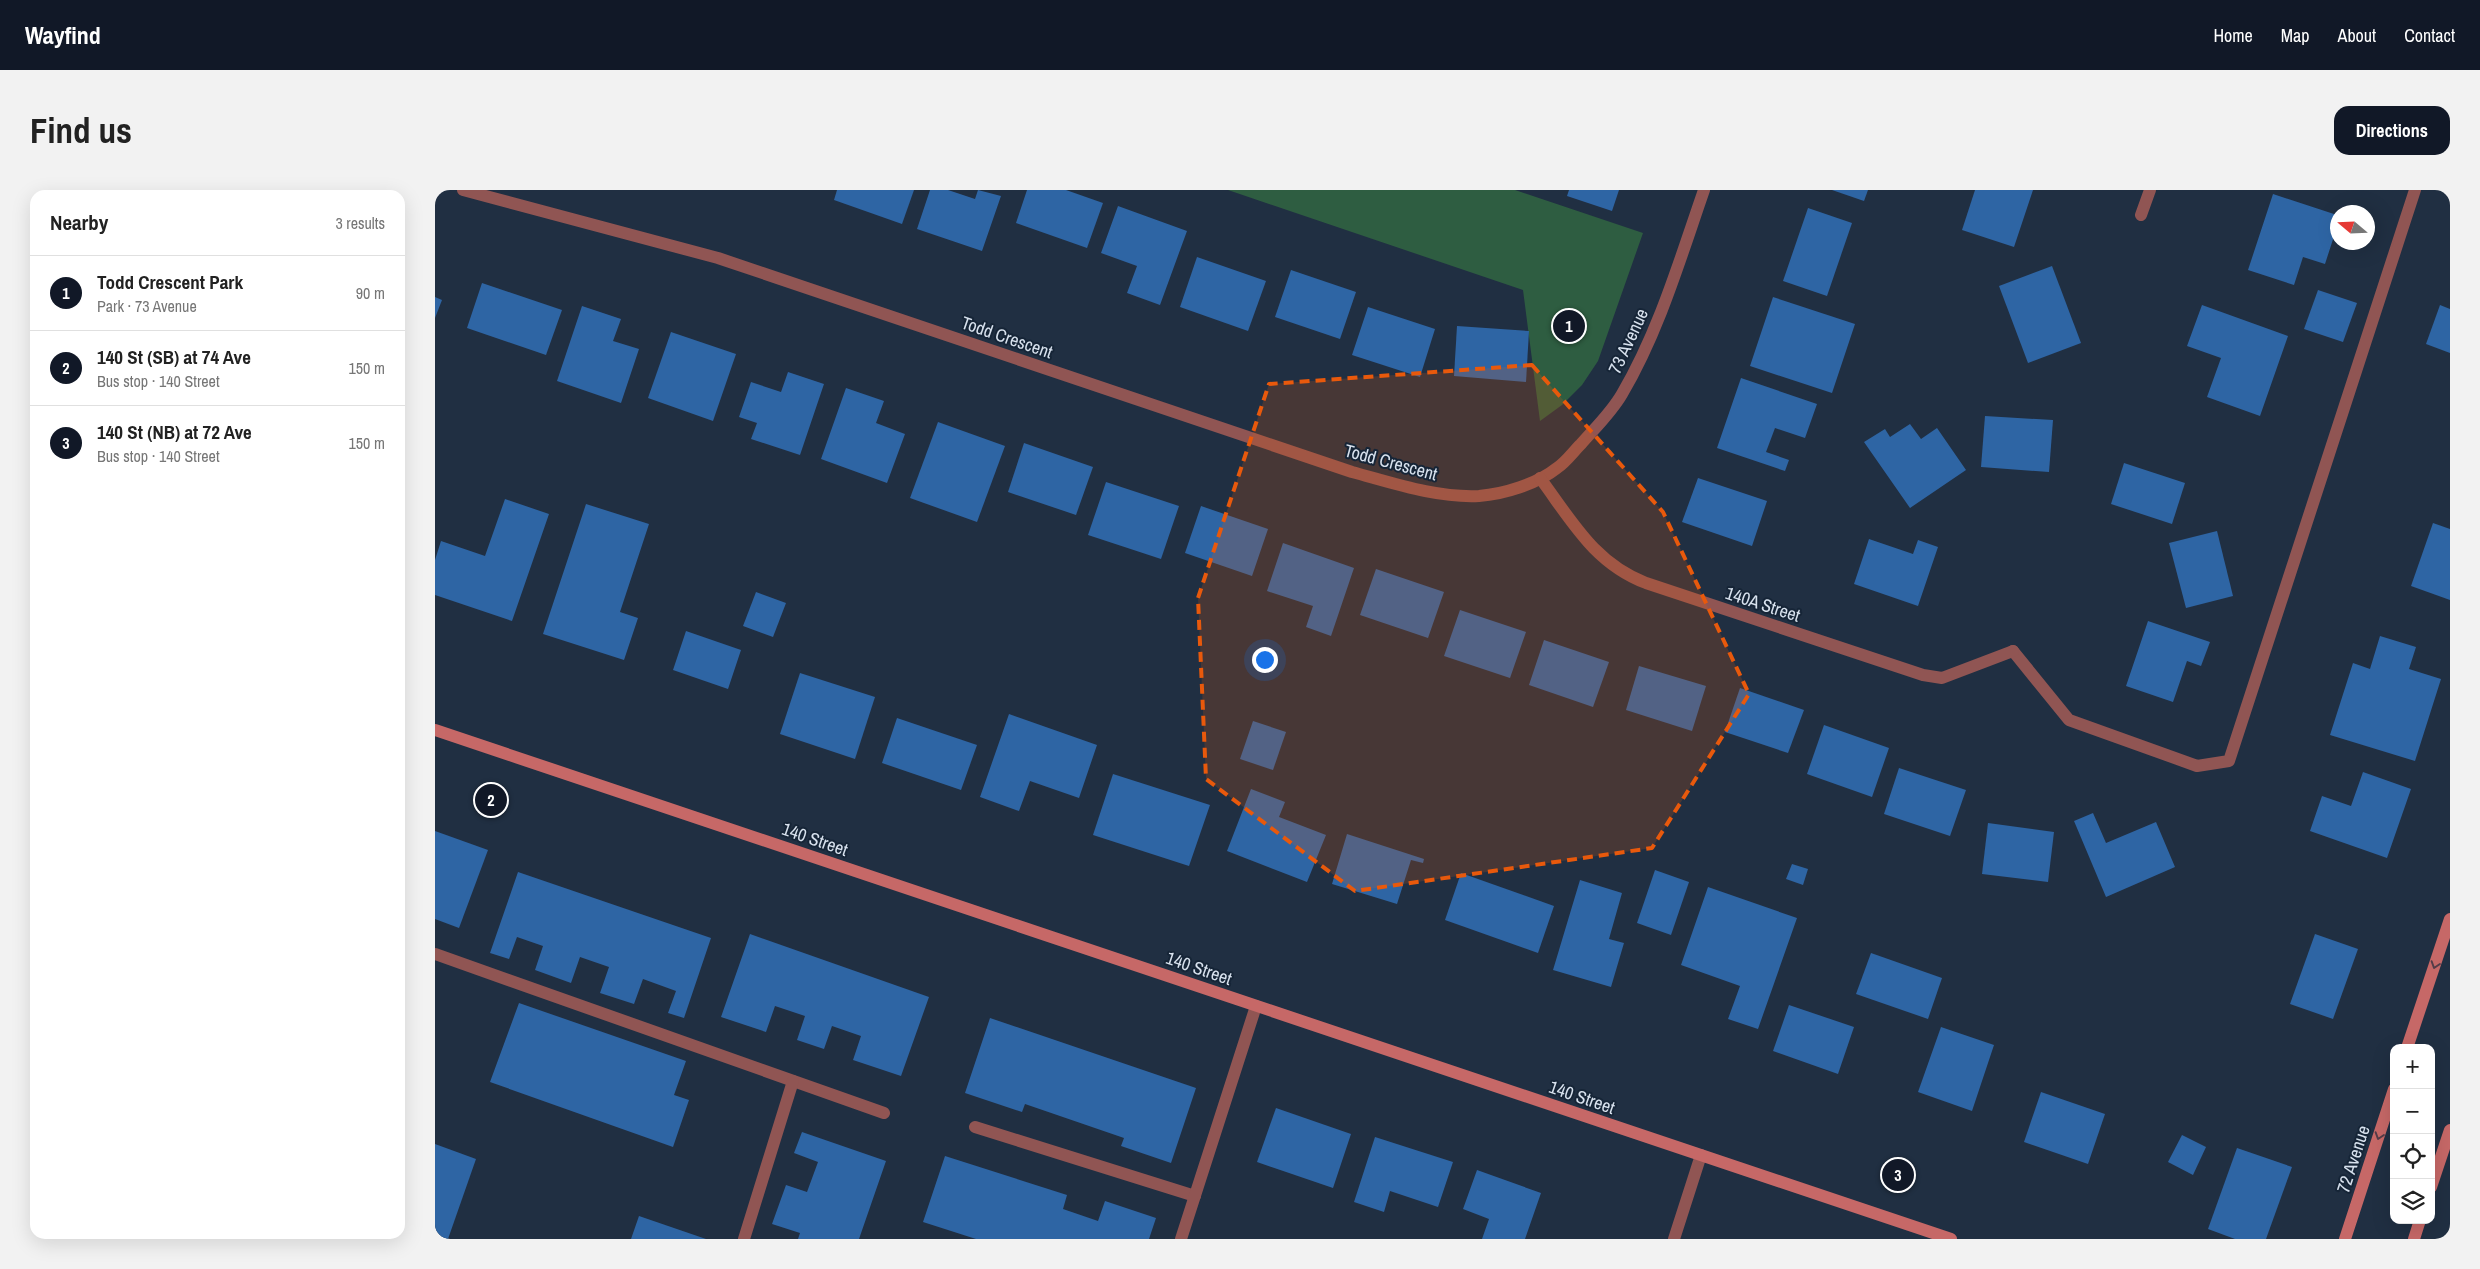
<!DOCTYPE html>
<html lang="en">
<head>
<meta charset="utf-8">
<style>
	body { margin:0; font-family:"Archivo Narrow",sans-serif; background:#f2f2f2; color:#222 }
	.controls { position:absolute; right:15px; bottom:15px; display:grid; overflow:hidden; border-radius:10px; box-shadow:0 5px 20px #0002 }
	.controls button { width:45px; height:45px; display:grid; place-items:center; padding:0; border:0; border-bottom:1px solid #e0e0e0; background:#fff; color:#222; font:25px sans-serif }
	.compass { position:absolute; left:1895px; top:15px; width:45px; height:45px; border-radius:50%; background:#fff; box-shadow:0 5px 20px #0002; rotate:289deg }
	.you { position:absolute; left:829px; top:469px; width:18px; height:18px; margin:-12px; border:4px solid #fff; border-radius:50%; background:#1a73e8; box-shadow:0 0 0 8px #1a73e833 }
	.badge { display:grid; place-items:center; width:32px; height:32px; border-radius:50%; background:#111827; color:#fff; font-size:16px; font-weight:700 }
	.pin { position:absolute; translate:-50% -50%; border:2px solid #fff; box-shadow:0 1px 5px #0006 }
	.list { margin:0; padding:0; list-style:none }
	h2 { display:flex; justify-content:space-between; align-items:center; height:65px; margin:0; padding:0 20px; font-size:21px }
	h2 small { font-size:16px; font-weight:400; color:#767676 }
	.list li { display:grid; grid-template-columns:32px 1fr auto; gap:15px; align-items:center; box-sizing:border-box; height:75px; padding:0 20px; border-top:1px solid #e0e0e0 }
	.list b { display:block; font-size:19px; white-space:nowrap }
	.list p { margin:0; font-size:16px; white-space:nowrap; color:#767676 }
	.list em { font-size:16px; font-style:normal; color:#767676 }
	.icon { flex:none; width:28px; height:28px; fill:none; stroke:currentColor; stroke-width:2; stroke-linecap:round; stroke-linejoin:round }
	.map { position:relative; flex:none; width:2015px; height:1049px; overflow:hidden; border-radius:15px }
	header { display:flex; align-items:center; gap:30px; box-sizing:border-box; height:70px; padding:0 25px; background:#111827; color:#fff }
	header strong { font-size:24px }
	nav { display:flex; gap:28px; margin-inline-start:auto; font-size:18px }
	.intro { display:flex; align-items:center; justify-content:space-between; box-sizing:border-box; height:120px; padding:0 30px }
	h1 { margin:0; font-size:35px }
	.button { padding:12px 22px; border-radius:15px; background:#111827; color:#fff; font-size:18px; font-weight:700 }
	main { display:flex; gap:30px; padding:0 30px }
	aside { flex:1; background:#fff; border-radius:15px; box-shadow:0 5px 20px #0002 }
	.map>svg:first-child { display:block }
</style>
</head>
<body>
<header>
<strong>Wayfind</strong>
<nav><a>Home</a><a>Map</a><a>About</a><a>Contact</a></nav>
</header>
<div class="intro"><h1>Find us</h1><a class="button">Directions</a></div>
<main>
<aside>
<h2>Nearby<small>3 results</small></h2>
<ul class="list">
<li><span class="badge">1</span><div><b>Todd Crescent Park</b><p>Park · 73 Avenue</p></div><em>90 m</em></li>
<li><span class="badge">2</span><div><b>140 St (SB) at 74 Ave</b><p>Bus stop · 140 Street</p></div><em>150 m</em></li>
<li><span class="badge">3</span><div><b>140 St (NB) at 72 Ave</b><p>Bus stop · 140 Street</p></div><em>150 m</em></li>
</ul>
</aside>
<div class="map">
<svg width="2015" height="1049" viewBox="0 0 2015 1049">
	<rect width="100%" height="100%" fill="#202f42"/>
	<polygon fill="#2e5d41" points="793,0 1080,0 1208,43 1163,171 1147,195 1127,215 1105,231 1088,100"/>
	<g fill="#2e65a4">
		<polygon points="402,0 479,0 467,34 399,10"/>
		<polygon points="495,0 513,0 540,9 543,0 566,6 547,61 482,39"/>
		<polygon points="592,0 631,0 668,13 652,58 581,33"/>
		<polygon points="1134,0 1184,0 1177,21 1132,6"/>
		<polygon points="1397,0 1433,0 1429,11"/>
		<polygon points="1540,0 1598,0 1579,57 1527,40"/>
		<polygon points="1838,4 1902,25 1902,37 1890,74 1868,67 1859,95 1813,80"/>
		<polygon points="683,16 752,41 725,115 692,103 702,76 666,63"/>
		<polygon points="1373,18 1417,33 1392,106 1348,91"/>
		<polygon points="762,67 831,91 813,141 745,117"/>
		<polygon points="1617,76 1646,153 1593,173 1564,96"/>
		<polygon points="856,80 921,102 905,149 840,127"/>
		<polygon points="47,93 127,120 111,165 32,138"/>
		<polygon points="1883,100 1922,113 1908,152 1869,139"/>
		<polygon points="0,107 7,110 0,128"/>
		<polygon points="1338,107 1420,134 1397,203 1315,176"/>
		<polygon points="1767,115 1853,146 1825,226 1772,207 1786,168 1752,156"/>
		<polygon points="2005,115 2015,119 2015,163 1991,154"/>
		<polygon points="147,116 186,129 178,151 204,159 186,213 122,191"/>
		<polygon points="933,117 1000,139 985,187 917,165"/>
		<polygon points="1022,136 1094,141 1091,192 1019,186"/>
		<polygon points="236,142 301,164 278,231 213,208"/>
		<polygon points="353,182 389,194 365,265 316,249 322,233 304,227 316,192 346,202"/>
		<polygon points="1306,188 1382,214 1370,248 1340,238 1331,262 1354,270 1350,281 1282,258"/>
		<polygon points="411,198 449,211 441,233 470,244 452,293 386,269"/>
		<polygon points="1550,226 1618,230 1614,282 1546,277"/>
		<polygon points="503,232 570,256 542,332 475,308"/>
		<polygon points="1475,234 1486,249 1502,238 1531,280 1475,318 1429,252 1450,239 1455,247"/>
		<polygon points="589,253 658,277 641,325 573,302"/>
		<polygon points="1689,273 1750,293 1737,334 1676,314"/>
		<polygon points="1263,288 1332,311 1317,356 1247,332"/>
		<polygon points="671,292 744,316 726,369 653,345"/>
		<polygon points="70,309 114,324 77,431 0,405 0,370 6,351 50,366"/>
		<polygon points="151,314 214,334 185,422 203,428 189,470 108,444"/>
		<polygon points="766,316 833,339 817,386 750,363"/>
		<polygon points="1998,333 2015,339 2015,410 1976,396"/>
		<polygon points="1782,341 1798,406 1751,418 1734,353"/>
		<polygon points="1434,349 1478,364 1483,350 1503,357 1483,416 1419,394"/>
		<polygon points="848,353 919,378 896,446 871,437 878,416 832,401"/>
		<polygon points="941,379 1009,402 993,448 925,425"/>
		<polygon points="321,402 351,413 338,447 308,436"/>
		<polygon points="1025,420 1091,442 1075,488 1009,466"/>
		<polygon points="1713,431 1775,452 1766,476 1752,471 1738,512 1691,496"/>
		<polygon points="251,441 306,460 293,499 238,480"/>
		<polygon points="1945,446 1981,457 1974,479 2006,489 1980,571 1895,545 1918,473 1935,479"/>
		<polygon points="1109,450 1174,472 1158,517 1094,495"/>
		<polygon points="1204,476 1271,496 1257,541 1191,520"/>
		<polygon points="365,483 440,507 420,569 345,544"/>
		<polygon points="1305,498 1369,520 1353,563 1290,542"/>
		<polygon points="574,524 662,555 644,608 595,591 584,621 545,607"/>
		<polygon points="462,528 542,555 526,600 447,573"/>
		<polygon points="818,531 851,542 838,580 805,569"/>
		<polygon points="1389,535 1454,558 1437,607 1372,584"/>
		<polygon points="1464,578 1531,600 1515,646 1449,624"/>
		<polygon points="1928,582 1976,599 1952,668 1875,641 1887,606 1916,616"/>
		<polygon points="678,584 775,615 754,676 658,645"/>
		<polygon points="816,599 850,612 844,627 891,645 872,692 792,661"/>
		<polygon points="1658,623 1671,653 1721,632 1740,677 1671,707 1639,631"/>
		<polygon points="1553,633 1619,642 1613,692 1547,684"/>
		<polygon points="0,641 53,660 24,738 0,729"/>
		<polygon points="912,644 989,669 988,673 976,670 962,714 897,694"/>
		<polygon points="1357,674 1373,679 1368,695 1351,689"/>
		<polygon points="1220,680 1254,692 1236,745 1202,733"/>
		<polygon points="83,682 276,748 249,828 233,823 241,801 208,789 199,814 165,803 174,777 145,767 136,793 100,780 108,756 82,747 74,769 55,763"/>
		<polygon points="1026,683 1119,716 1103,763 1010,730"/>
		<polygon points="1145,690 1187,703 1174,749 1189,753 1176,797 1118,780"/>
		<polygon points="1273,697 1362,728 1323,839 1293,829 1305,796 1246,775"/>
		<polygon points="315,744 494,807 466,886 418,870 426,846 397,836 389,859 362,850 370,826 340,816 331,842 286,827"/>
		<polygon points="1880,744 1923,759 1898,829 1855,814"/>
		<polygon points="1436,763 1507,788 1493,829 1421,804"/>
		<polygon points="84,813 251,871 239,905 254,910 238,957 55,892"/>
		<polygon points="1354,815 1419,837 1403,884 1338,861"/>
		<polygon points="555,828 761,898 736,973 686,956 689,948 590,914 587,922 530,903"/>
		<polygon points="1506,837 1559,855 1537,921 1483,902"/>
		<polygon points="1606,902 1670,924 1653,974 1589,952"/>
		<polygon points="841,918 916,944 898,998 822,972"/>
		<polygon points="367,942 451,971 424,1049 363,1049 365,1043 337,1034 351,995 372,1002 383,972 359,963"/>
		<polygon points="1747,945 1771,957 1758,985 1733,972"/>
		<polygon points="940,947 1018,972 1003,1017 955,1001 949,1022 919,1012"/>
		<polygon points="0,954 41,969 13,1049 0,1049"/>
		<polygon points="1802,958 1857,977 1831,1049 1800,1049 1773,1039"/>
		<polygon points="510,966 632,1005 628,1019 663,1031 670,1011 721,1028 714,1049 541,1049 488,1032"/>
		<polygon points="1042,980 1106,1003 1090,1049 1047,1049 1054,1029 1028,1019"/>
		<polygon points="204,1026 271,1049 196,1049"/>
	</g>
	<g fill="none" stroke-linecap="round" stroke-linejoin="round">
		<g stroke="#905553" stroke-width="12">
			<polyline points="1578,461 1634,530 1762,576 1794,571 1980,0"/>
			<polyline points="0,764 449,923"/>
			<polyline points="540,937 760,1006"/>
			<polyline points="309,1049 358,891"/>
			<polyline points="746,1049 821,816"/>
			<polyline points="1239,1049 1266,965"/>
		</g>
		<g stroke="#905553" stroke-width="12">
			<path d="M28,0L283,68L917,282C958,293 1001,308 1044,306C1069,304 1102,294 1122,278C1131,272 1138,262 1146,254C1160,238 1176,223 1187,204C1224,141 1245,69 1269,0"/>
			<polyline points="1706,25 1715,0"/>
			<path d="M1105,288C1137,331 1159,373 1211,393L1488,485L1507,488L1578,461"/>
		</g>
		<g stroke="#c66867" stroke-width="12">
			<polyline points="0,540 1516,1049"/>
			<polyline points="1972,858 2015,729"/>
			<polyline points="1996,997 2015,940"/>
			<polyline points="1910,1049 1959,899"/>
			<polyline points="1979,1049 1985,1030"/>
		</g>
	</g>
	<defs><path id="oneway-chevron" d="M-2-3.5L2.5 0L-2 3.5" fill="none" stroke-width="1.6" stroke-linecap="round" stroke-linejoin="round" transform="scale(1.25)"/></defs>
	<g stroke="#543c48">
		<use href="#oneway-chevron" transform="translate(2000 775) rotate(108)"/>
		<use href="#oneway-chevron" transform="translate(1944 946) rotate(108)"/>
	</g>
	<path fill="#e8590c" fill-opacity="0.2" stroke="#e8590c" stroke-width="4" stroke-dasharray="10 6" stroke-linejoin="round" d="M1097,175L1228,322L1314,504L1217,658L920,701L771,589L763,408L834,194Z"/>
	<g text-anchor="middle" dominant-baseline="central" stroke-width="4" stroke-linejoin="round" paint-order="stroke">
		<g font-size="18" fill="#d8e2ee" stroke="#162537">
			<text transform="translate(572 147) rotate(19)">Todd Crescent</text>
			<text transform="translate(1193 151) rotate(-65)">73 Avenue</text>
			<text transform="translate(956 272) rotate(15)">Todd Crescent</text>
			<text transform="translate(1328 414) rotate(18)">140A Street</text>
			<text transform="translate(380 649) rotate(19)">140 Street</text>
			<text transform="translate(764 778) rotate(19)">140 Street</text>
			<text transform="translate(1147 907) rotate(19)">140 Street</text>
			<text transform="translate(1918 969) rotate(-72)">72 Avenue</text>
		</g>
	</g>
</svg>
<div class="controls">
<button>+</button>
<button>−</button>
<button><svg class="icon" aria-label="locate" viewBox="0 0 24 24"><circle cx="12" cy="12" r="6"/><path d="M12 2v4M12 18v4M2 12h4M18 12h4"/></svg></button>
<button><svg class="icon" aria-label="layers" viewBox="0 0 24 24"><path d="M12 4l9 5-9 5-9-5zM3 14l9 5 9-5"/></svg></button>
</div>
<svg class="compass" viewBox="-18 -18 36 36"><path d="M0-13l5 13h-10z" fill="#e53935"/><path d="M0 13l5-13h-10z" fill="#767676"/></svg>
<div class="you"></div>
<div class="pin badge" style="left:1134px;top:136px">1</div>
<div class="pin badge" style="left:56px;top:610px">2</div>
<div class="pin badge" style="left:1463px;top:985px">3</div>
</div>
</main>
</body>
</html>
